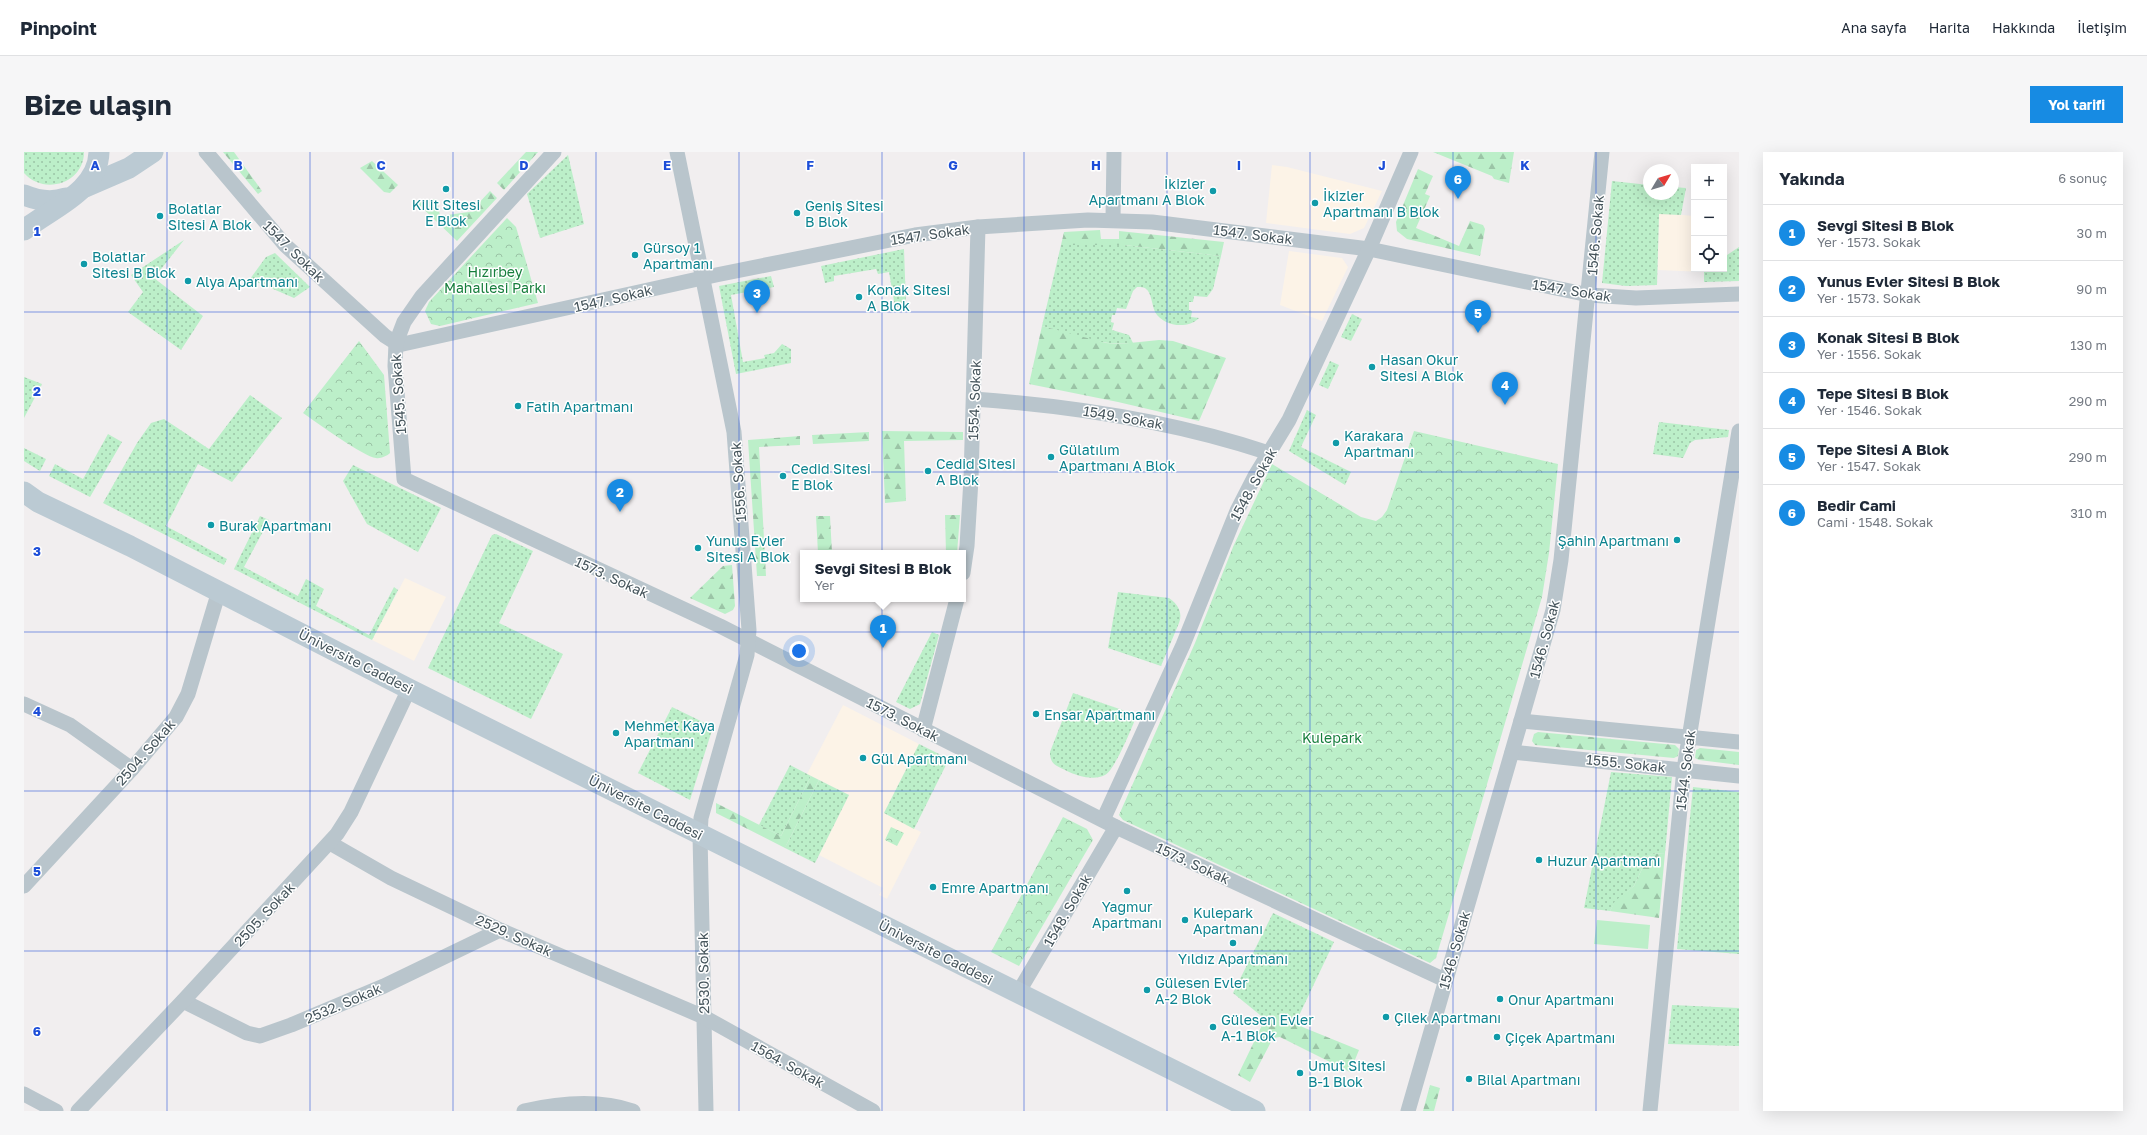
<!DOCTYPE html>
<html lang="tr">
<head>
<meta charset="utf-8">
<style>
	body { margin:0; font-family:"Golos Text",sans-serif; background:#f6f6f7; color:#1f2937 }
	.controls { position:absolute; right:12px; top:12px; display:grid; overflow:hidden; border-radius:0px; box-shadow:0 4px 16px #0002 }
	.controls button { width:36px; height:36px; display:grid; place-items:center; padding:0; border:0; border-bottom:1px solid #e0e1e3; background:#fff; color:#1f2937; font:20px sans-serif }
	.compass { position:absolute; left:1619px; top:12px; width:36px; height:36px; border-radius:50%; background:#fff; box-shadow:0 4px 16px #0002; rotate:52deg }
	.you { position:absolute; left:775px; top:499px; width:14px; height:14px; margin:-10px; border:3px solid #fff; border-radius:50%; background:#1a73e8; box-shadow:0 0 0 6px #1a73e833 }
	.badge { display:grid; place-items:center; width:26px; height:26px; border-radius:50%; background:#178be3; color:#fff; font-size:13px; font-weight:700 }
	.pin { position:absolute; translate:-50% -33px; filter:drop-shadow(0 1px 2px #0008) }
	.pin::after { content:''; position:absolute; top:21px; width:14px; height:12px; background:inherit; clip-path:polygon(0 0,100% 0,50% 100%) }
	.popup { position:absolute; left:776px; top:398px; width:166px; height:52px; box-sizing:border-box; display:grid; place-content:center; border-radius:0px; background:#fff; filter:drop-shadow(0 1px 3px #0005); font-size:13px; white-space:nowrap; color:#747a83 }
	.popup b { font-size:15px; color:#1f2937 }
	.popup::after { content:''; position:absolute; left:50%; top:100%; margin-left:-8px; border:8px solid transparent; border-top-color:#fff }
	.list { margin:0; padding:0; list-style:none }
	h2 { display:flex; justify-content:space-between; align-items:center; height:52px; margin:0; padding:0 16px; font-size:17px }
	h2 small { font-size:13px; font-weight:400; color:#747a83 }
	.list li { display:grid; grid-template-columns:26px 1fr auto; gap:12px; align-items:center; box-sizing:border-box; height:56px; padding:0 16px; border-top:1px solid #e0e1e3 }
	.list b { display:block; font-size:15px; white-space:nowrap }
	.list p { margin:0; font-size:13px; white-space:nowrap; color:#747a83 }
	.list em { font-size:13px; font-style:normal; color:#747a83 }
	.icon { flex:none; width:22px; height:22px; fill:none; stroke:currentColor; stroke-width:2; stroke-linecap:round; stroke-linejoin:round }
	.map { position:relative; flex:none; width:1715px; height:959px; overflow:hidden; border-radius:0px }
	header { display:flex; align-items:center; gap:24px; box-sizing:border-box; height:56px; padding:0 20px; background:#fff; border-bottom:1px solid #e0e1e3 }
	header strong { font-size:19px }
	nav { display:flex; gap:22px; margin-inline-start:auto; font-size:14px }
	.intro { display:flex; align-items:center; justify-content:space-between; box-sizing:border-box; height:96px; padding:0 24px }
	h1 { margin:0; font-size:28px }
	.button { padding:10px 18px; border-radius:0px; background:#178be3; color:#fff; font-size:14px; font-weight:700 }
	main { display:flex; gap:24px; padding:0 24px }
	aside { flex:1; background:#fff; border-radius:0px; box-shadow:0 4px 16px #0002 }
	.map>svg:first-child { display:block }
</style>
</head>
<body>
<header>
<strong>Pinpoint</strong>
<nav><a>Ana sayfa</a><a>Harita</a><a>Hakkında</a><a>İletişim</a></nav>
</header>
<div class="intro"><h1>Bize ulaşın</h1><a class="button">Yol tarifi</a></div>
<main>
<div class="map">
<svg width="1715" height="959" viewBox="0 0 1715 959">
	<defs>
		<pattern id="grass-dots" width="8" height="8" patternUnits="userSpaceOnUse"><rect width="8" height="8" fill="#bcefc9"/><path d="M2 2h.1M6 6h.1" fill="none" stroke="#9bc4a6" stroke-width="1.8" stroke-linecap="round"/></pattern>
		<pattern id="forest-firs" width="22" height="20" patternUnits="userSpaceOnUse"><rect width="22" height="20" fill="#bcefc9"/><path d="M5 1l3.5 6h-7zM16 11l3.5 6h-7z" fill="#9bc4a6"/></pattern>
		<pattern id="park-crowns" width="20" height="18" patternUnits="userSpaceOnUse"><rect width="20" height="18" fill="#bcefc9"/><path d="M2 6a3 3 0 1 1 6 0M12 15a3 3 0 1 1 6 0" fill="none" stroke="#9bc4a6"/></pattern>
	</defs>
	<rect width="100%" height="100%" fill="#f1eeef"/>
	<g fill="#fcf3e7">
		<polygon points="1248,13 1263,15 1358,39 1340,76 1326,82 1242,71"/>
		<polygon points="1635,61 1670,64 1670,117 1680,117 1680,120 1634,118"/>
		<polygon points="1265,99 1318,106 1324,115 1298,169 1256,153"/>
		<polygon points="381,426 422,445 390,509 348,488"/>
		<polygon points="819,553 895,592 860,661 897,680 863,747 855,743 859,736 795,703 825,643 783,622"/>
	</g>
	<g fill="url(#grass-dots)">
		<path d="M0,0H60C60,31 20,44 0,21Z"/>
		<polygon points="544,3 560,72 516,86 503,42"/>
		<polygon points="1588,29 1625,33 1625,42 1649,42 1649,35 1662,36 1657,63 1635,62 1633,133 1602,134 1578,131"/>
		<polygon points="160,88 130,126 179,164 157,198 104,160 119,140 107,123"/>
		<path d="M1037,93H1100L1197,104L1189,137L1183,145L1170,144L1169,150H1165V158L1168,159L1167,165L1175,166C1163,178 1139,174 1131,160C1128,153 1128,145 1124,139C1122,135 1117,135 1113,135L1109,139L1102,157L1093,156L1091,163H1088L1087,170L1090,171L1088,178L1105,183L1109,191C1078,195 1047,182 1018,174Z"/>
		<polygon points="1715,95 1715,129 1680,130 1680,117 1700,117 1700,105"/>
		<polygon points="880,97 882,153 871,155 865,120 854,122 852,117 810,124 810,129 801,131 797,114"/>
		<polygon points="251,101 286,135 270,146 226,127 242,105"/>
		<polygon points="747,124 750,135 707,143 719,210 741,206 740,203 750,201 758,192 767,197 767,211 712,222 695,134"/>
		<polygon points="1328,162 1338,167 1327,189 1317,185"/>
		<polygon points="1306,209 1315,213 1304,237 1295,233"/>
		<polygon points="0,225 18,232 0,266"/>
		<polygon points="226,243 258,266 208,330 174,312 142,374 203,407 200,413 79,351 113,291 127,271 140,267 185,297"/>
		<polygon points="1283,258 1292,263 1277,295 1327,320 1321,333 1265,299"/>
		<polygon points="1635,270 1705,278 1704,285 1671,288 1666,291 1659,306 1629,302"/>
		<polygon points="84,282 98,290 66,345 25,324 31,312 59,327"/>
		<polygon points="0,296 22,307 16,319 0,309"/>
		<polygon points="329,313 417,356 394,400 343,372 319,329"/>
		<polygon points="236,364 245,368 220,415 274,444 282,427 300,437 292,454 345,483 370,435 374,438 348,488 210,417"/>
		<polygon points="472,382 509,399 475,471 539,502 507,567 404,516 468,383"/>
		<path d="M1094,440L1145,446C1154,452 1159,461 1155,471L1137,514L1084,496Z"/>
		<polygon points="908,480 915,483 896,552 886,557 872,550"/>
		<path d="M1049,541L1113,563C1108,575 1091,618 1081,623C1070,629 1053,624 1043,619C1033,614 1026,613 1026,600Z"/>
		<polygon points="648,555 689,575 666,648 614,621"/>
		<polygon points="895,592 925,607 890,677 860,661"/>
		<polygon points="766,613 787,624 757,684 735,673"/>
		<polygon points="1587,620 1648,625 1641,701 1628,702 1624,704 1610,734 1591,750 1586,759 1560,756"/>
		<polygon points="795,628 825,643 791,711 761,696"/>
		<polygon points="1669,635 1715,640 1715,802 1653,797"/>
		<polygon points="1249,761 1310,790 1271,872 1241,867 1209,841"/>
		<polygon points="1648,853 1715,856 1715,894 1644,892"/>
	</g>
	<g fill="url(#forest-firs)">
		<polygon points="199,0 210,0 238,39 234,42"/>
		<polygon points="502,0 514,0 480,38 473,31"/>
		<polygon points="1409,0 1490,0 1485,31 1470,27 1468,24"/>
		<polygon points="348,9 374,33 366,41 360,40 336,16"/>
		<polygon points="1394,17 1409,24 1401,42 1406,44 1392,76 1435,94 1446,69 1459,73 1461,77 1456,104 1383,87 1373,79 1372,70"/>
		<polygon points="466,39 473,46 433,89 391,49 413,47 416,64 452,59 452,54"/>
		<polygon points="1076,78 1077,87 1095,87 1095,79 1200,90 1197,104 1100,93 1037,93 1040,80"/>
		<polygon points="1018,174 1082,191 1096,192 1135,188 1149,189 1202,206 1175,269 1094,250 1005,232"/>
		<polygon points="858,279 939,280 939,288 880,289 882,349 861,351"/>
		<polygon points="845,280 845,289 789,292 788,283"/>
		<polygon points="776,284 776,293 735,295 742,424 733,424 724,288"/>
		<polygon points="921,363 936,363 933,401 922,401"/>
		<polygon points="792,364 806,364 808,401 794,401"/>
		<polygon points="708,413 711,454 709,458 701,462 666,446 699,414"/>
		<polygon points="1514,580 1651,593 1655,597 1654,604 1650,606 1511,593 1508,589 1510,582"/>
		<polygon points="1676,596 1715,600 1715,613 1675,608 1671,606 1672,598"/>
		<polygon points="787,624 795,628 761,696 692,661 692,651 757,684"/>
		<polygon points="1641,701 1635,766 1586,759 1591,749 1610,734 1624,704 1628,702"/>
		<polygon points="1241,867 1271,872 1335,898 1326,920 1256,885 1249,886 1226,930 1214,923"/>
		<polygon points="1406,933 1416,936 1410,959 1399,959"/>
	</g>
	<g fill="url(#park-crowns)">
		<polygon points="483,66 492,75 514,151 416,174 407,172 401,159 405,150"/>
		<path d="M335,189L360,223L366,301C363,304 356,307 352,306C340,305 292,270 279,261Z"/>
		<polygon points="1390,279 1534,312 1525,401 1518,445 1412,806 1406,811 1099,668 1095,663 1171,491 1209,395 1248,312 1337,365 1352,369 1358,365 1363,358"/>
		<polygon points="1039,665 1063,677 1069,688 995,814 967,800"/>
		<polygon points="867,675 880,681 873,694 861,688"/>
	</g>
	<polygon fill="#bcefc9" points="1573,768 1626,773 1624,797 1570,792"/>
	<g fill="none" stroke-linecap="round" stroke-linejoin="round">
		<g stroke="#b9c5cc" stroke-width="15">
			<polyline points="182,0 261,93 361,184 372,191 379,192 692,123 891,83 954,75 1064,68 1128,70 1345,97 1565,143 1612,146 1715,142"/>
			<polyline points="530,0 398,144 380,170 372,191 371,214 380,327 696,474 1092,675 1421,828"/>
			<polyline points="653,0 710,280 725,478 723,503 677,666 676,683 682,959"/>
			<polyline points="1089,67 1090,0"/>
			<path d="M950,247C1050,254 1149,269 1245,301"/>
			<polyline points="939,421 943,394 947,327 954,75"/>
			<polyline points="0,552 46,573 108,617"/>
			<polyline points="1497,569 1715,590"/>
			<polyline points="899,578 933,447"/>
			<polyline points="1488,600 1715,624"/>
			<polyline points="1079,668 1159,493 1213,359 1231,324 1265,268 1345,97 1387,0"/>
			<polyline points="306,691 367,726 476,778 680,865 849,959"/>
			<polyline points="0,734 108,617 152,565 164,542 195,439"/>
			<polyline points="994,841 1092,675"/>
			<polyline points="159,849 223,881 236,884 267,873 360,834 476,778"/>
			<polyline points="0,942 32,959"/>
			<polyline points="54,959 159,849 313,682 327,660 385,537"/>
			<path d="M500,959C535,951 574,947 609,959"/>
			<polyline points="1384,959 1529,458 1537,408 1578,0"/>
			<polyline points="1626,959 1660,617 1715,279"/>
		</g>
		<g stroke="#bbcad3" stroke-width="21">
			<polyline points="61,35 105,16 129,0"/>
			<path d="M0,43C14,49 28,51 42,46"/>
			<path d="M0,78C27,56 74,40 75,0"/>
			<polyline points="0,340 14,350 106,394 385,537 1231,959"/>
		</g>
	</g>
	<path fill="none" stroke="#1d4ed8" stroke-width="1" stroke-opacity="0.55" d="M143,0V959M286,0V959M429,0V959M572,0V959M715,0V959M858,0V959M1000,0V959M1143,0V959M1286,0V959M1429,0V959M1572,0V959M0,160H1715M0,320H1715M0,480H1715M0,639H1715M0,799H1715"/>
	<g fill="#0f9aa8" stroke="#fff" stroke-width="1.5">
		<circle cx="422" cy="37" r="4"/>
		<circle cx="1189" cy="39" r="4"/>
		<circle cx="1291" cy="51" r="4"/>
		<circle cx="773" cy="61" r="4"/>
		<circle cx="136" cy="64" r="4"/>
		<circle cx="611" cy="103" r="4"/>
		<circle cx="60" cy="112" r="4"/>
		<circle cx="164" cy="129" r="4"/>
		<circle cx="835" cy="145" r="4"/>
		<circle cx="1348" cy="215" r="4"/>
		<circle cx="494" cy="254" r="4"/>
		<circle cx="1312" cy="291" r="4"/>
		<circle cx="1027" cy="305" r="4"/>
		<circle cx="904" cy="319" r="4"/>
		<circle cx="759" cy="324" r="4"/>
		<circle cx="187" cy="373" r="4"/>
		<circle cx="1653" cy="388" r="4"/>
		<circle cx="674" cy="396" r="4"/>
		<circle cx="1012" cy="562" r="4"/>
		<circle cx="592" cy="581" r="4"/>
		<circle cx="839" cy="606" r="4"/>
		<circle cx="1515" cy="708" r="4"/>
		<circle cx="909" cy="735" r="4"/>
		<circle cx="1103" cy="739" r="4"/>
		<circle cx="1161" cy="768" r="4"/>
		<circle cx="1209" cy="791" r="4"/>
		<circle cx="1123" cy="838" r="4"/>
		<circle cx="1476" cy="847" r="4"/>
		<circle cx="1362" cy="865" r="4"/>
		<circle cx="1189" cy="875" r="4"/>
		<circle cx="1473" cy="885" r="4"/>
		<circle cx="1276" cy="921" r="4"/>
		<circle cx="1445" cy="927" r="4"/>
	</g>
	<g text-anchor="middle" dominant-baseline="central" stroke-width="3" stroke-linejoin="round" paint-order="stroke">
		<g font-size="14" fill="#0d838f" stroke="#fff" text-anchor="start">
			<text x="1181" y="31" text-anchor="end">İkizler<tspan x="1181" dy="16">Apartmanı A Blok</tspan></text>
			<text x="1299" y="43">İkizler<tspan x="1299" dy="16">Apartmanı B Blok</tspan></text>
			<text x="422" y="52" text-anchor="middle">Kilit Sitesi<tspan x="422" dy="16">E Blok</tspan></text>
			<text x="781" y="53">Geniş Sitesi<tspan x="781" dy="16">B Blok</tspan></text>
			<text x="144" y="56">Bolatlar<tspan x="144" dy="16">Sitesi A Blok</tspan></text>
			<text x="619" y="95">Gürsoy 1<tspan x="619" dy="16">Apartmanı</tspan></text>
			<text x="68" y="104">Bolatlar<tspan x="68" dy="16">Sitesi B Blok</tspan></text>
			<text x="172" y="129">Alya Apartmanı</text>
			<text x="843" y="137">Konak Sitesi<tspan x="843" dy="16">A Blok</tspan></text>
			<text x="1356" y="207">Hasan Okur<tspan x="1356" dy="16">Sitesi A Blok</tspan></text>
			<text x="502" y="254">Fatih Apartmanı</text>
			<text x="1320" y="283">Karakara<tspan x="1320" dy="16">Apartmanı</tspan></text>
			<text x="1035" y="297">Gülatılım<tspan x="1035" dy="16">Apartmanı A Blok</tspan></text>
			<text x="912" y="311">Cedid Sitesi<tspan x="912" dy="16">A Blok</tspan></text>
			<text x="767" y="316">Cedid Sitesi<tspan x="767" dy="16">E Blok</tspan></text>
			<text x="195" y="373">Burak Apartmanı</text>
			<text x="682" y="388">Yunus Evler<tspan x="682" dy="16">Sitesi A Blok</tspan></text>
			<text x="1645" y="388" text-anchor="end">Şahin Apartmanı</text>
			<text x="1020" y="562">Ensar Apartmanı</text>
			<text x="600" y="573">Mehmet Kaya<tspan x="600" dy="16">Apartmanı</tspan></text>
			<text x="847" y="606">Gül Apartmanı</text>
			<text x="1523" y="708">Huzur Apartmanı</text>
			<text x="917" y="735">Emre Apartmanı</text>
			<text x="1103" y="754" text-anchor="middle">Yağmur<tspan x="1103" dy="16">Apartmanı</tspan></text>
			<text x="1169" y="760">Kulepark<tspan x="1169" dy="16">Apartmanı</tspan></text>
			<text x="1209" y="806" text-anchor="middle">Yıldız Apartmanı</text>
			<text x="1131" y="830">Gülesen Evler<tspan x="1131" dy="16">A-2 Blok</tspan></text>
			<text x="1484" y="847">Onur Apartmanı</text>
			<text x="1370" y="865">Çilek Apartmanı</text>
			<text x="1197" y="867">Gülesen Evler<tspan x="1197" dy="16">A-1 Blok</tspan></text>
			<text x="1481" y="885">Çiçek Apartmanı</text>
			<text x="1284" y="913">Umut Sitesi<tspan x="1284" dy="16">B-1 Blok</tspan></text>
			<text x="1453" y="927">Bilal Apartmanı</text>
		</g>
		<g font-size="14" fill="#46555c" stroke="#fff">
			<text transform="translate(906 82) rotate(-8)">1547. Sokak</text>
			<text transform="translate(1229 82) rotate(7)">1547. Sokak</text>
			<text transform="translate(1571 83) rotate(-85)">1546. Sokak</text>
			<text transform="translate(270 99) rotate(45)">1547. Sokak</text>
			<text transform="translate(1548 138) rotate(9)">1547. Sokak</text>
			<text transform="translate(589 146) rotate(-13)">1547. Sokak</text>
			<text transform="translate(374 242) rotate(-94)">1545. Sokak</text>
			<text transform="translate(950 248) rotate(-88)">1554. Sokak</text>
			<text transform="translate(1099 265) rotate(10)">1549. Sokak</text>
			<text transform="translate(714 330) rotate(-94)">1556. Sokak</text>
			<text transform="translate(1229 332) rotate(-61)">1548. Sokak</text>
			<text transform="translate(588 425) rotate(25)">1573. Sokak</text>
			<text transform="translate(1520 487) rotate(-75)">1546. Sokak</text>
			<text transform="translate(332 509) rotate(27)">Üniversite Caddesi</text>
			<text transform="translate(879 567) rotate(27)">1573. Sokak</text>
			<text transform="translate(121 600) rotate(-49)">2504. Sokak</text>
			<text transform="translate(1602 611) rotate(6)">1555. Sokak</text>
			<text transform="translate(1661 618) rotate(-83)">1544. Sokak</text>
			<text transform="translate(622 655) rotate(27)">Üniversite Caddesi</text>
			<text transform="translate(1169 711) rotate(25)">1573. Sokak</text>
			<text transform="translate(1043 758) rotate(-60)">1548. Sokak</text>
			<text transform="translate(240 762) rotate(-47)">2505. Sokak</text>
			<text transform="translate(490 783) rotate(24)">2529. Sokak</text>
			<text transform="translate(1430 798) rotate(-74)">1546. Sokak</text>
			<text transform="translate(912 800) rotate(27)">Üniversite Caddesi</text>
			<text transform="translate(679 821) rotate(-91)">2530. Sokak</text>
			<text transform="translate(319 851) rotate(-23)">2532. Sokak</text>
			<text transform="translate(764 912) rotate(29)">1564. Sokak</text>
		</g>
		<g font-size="14" fill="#167e3c" stroke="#fff">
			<text x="471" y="119">Hızırbey<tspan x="471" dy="16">Mahallesi Parkı</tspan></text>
			<text x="1308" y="585">Kulepark</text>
		</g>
	</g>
	<g font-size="13" text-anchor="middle" font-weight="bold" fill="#1d4ed8" stroke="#fff" stroke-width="3" stroke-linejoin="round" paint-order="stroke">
		<text x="71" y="18">A</text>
		<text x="214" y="18">B</text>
		<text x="357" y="18">C</text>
		<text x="500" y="18">D</text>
		<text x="643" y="18">E</text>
		<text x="786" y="18">F</text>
		<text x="929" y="18">G</text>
		<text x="1072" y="18">H</text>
		<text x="1215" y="18">I</text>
		<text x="1358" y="18">J</text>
		<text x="1501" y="18">K</text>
		<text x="13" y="84">1</text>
		<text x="13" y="244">2</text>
		<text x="13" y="404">3</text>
		<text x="13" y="564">4</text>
		<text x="13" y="724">5</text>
		<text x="13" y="884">6</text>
	</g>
</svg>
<div class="controls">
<button>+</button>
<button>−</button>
<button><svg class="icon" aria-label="locate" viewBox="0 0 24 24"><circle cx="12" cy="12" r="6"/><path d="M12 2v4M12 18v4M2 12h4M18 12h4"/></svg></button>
</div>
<svg class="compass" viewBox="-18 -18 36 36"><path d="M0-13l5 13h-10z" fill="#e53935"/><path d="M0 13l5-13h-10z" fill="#747a83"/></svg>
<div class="you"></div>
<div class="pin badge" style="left:859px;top:496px">1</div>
<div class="popup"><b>Sevgi Sitesi B Blok</b>Yer</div>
<div class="pin badge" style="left:596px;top:360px">2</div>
<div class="pin badge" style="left:733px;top:161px">3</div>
<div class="pin badge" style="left:1481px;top:253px">4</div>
<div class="pin badge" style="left:1454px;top:181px">5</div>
<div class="pin badge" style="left:1434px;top:47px">6</div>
</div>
<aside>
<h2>Yakında<small>6 sonuç</small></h2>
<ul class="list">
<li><span class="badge">1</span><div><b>Sevgi Sitesi B Blok</b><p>Yer · 1573. Sokak</p></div><em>30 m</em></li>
<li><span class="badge">2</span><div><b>Yunus Evler Sitesi B Blok</b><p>Yer · 1573. Sokak</p></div><em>90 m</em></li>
<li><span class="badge">3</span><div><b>Konak Sitesi B Blok</b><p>Yer · 1556. Sokak</p></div><em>130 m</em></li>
<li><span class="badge">4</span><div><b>Tepe Sitesi B Blok</b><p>Yer · 1546. Sokak</p></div><em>290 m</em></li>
<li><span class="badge">5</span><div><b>Tepe Sitesi A Blok</b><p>Yer · 1547. Sokak</p></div><em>290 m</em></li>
<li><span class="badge">6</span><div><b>Bedir Cami</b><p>Cami · 1548. Sokak</p></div><em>310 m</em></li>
</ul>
</aside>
</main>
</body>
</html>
